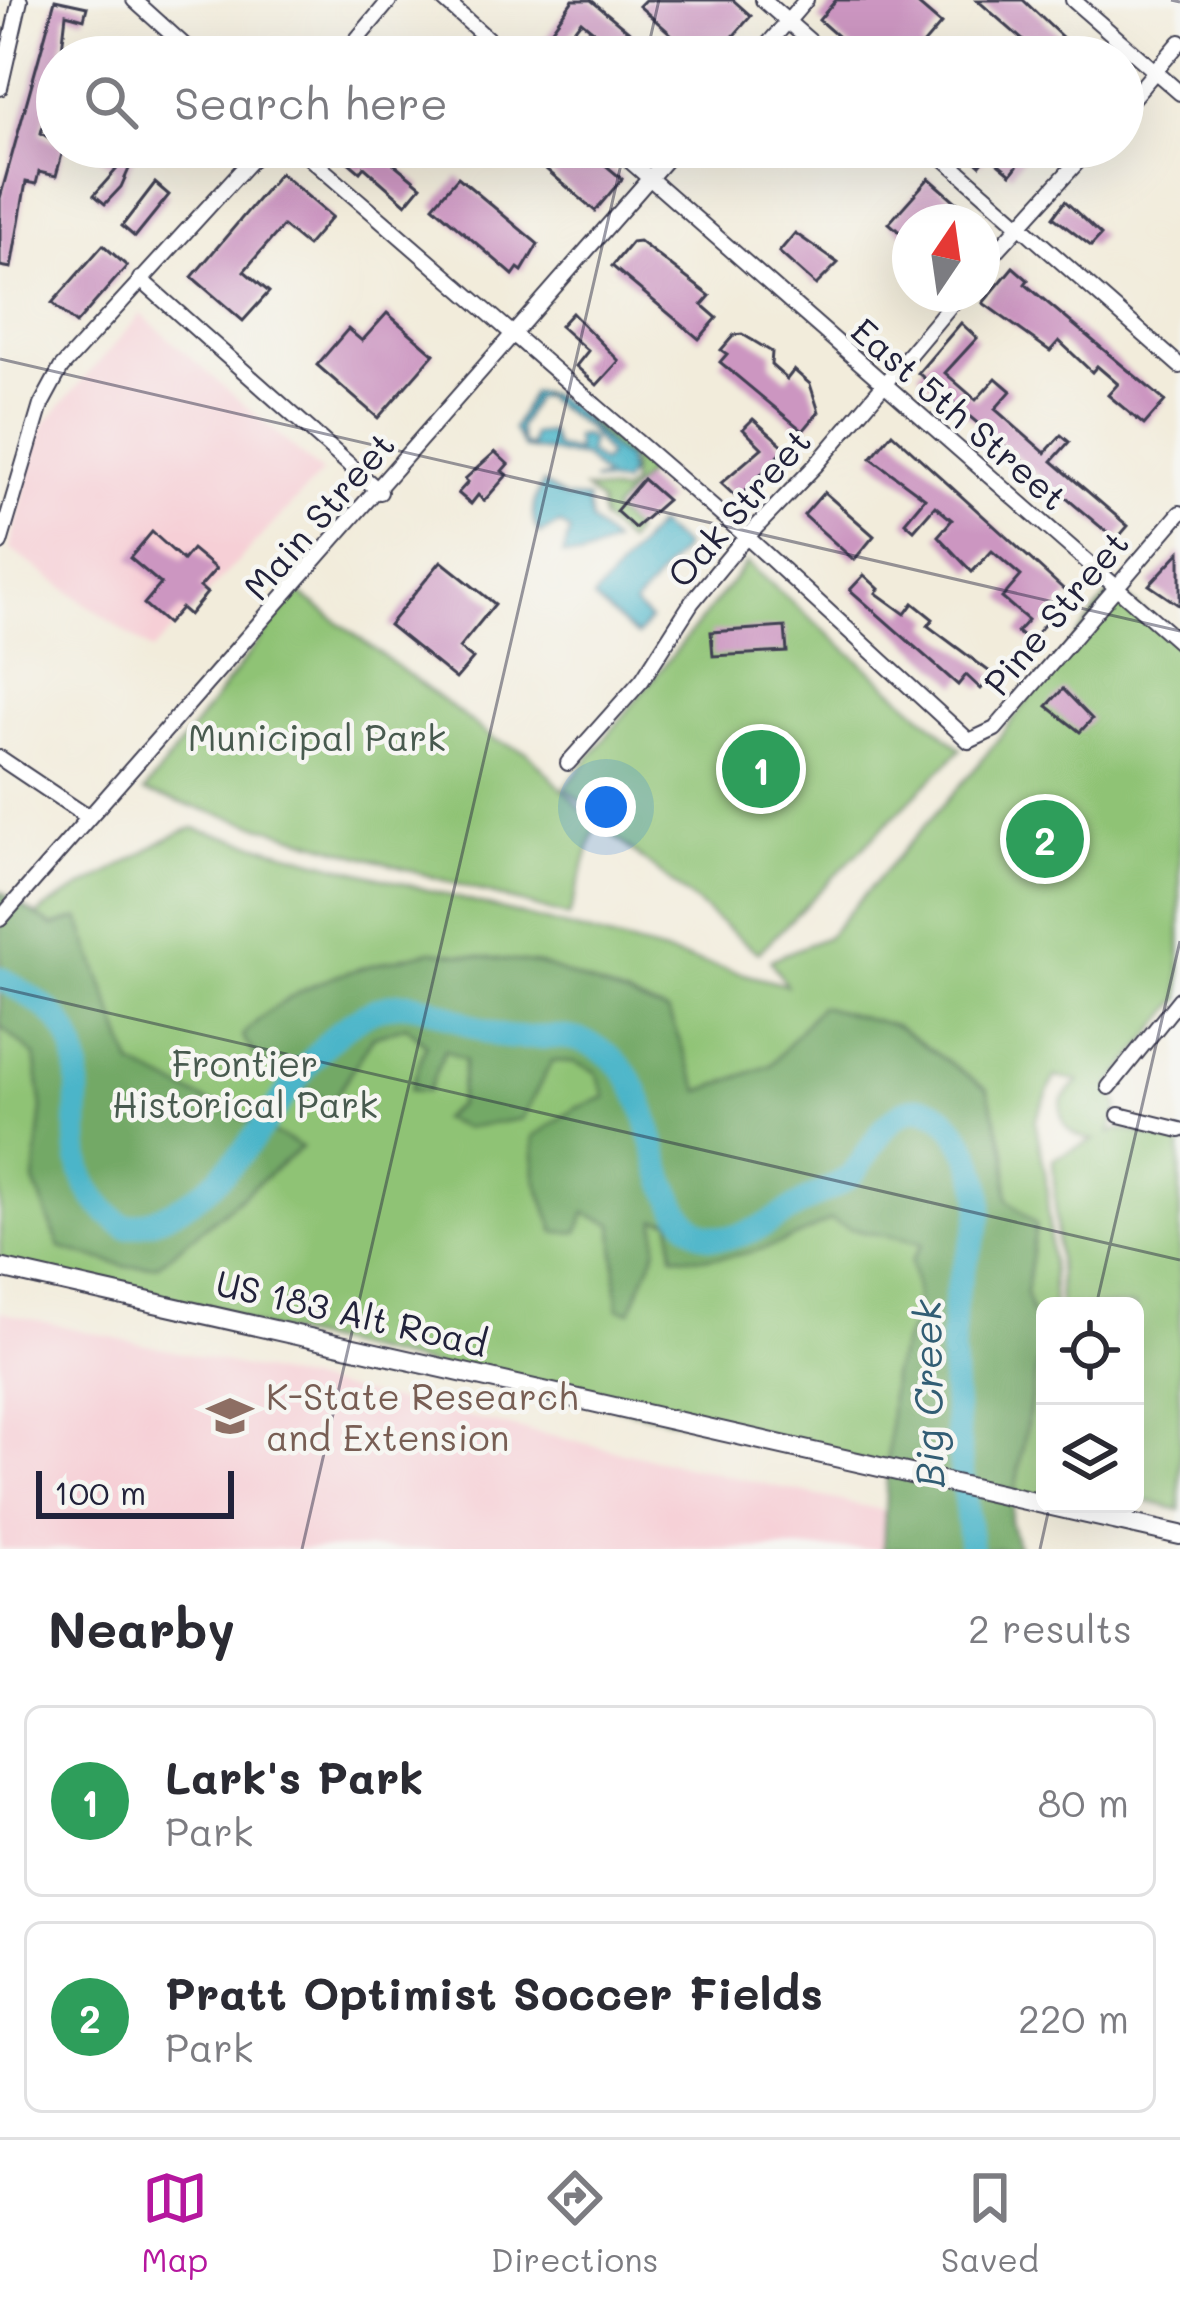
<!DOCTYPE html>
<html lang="en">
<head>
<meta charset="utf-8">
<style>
	body { margin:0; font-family:Mali,sans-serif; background:#f2f2f3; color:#2b2b33 }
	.controls { position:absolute; right:36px; bottom:36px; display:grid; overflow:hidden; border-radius:18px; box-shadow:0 12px 48px #0002 }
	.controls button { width:108px; height:108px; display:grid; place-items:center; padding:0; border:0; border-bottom:3px solid #e1e1e2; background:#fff; color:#2b2b33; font:60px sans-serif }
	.compass { position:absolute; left:892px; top:204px; width:108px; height:108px; border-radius:50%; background:#fff; box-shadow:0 12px 48px #0002; rotate:13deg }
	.scale { position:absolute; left:36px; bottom:30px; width:198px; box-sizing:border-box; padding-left:12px; border:6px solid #22223b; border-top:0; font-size:33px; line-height:42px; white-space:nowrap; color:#22223b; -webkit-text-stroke:9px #f6f6f2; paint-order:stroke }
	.you { position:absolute; left:606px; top:807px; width:42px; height:42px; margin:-30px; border:9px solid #fff; border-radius:50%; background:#1a73e8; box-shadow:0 0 0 18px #1a73e833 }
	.badge { display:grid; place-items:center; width:78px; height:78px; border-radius:50%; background:#b5179e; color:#fff; font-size:39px; font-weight:700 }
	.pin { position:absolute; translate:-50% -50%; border:6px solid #fff; box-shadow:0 3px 12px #0006 }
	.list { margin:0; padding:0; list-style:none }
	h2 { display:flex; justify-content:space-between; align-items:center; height:156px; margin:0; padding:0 48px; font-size:51px }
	h2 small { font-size:39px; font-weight:400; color:#7c7c81 }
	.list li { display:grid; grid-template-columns:78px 1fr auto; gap:36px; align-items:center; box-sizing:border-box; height:192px; margin:0 24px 24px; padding:0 24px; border:3px solid #e1e1e2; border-radius:18px }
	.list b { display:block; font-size:45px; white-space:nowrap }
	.list p { margin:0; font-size:39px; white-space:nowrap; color:#7c7c81 }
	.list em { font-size:39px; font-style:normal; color:#7c7c81 }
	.icon { flex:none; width:66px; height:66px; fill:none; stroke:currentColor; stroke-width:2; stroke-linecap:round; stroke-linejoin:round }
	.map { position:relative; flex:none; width:1180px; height:1549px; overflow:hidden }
	.search { position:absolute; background:#fff; box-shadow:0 12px 48px #0002; left:36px; right:36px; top:36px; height:132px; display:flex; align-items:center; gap:30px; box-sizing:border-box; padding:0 42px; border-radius:66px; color:#7c7c81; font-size:45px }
	.sheet { height:588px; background:#fff }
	nav { display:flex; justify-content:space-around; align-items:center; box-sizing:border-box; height:168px; border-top:3px solid #e1e1e2; background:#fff; font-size:33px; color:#7c7c81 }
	nav a { display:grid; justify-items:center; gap:6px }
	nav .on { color:#b5179e }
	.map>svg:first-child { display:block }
</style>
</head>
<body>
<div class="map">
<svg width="1180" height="1549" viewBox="0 0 1180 1549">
	<rect width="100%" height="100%" fill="#f6f6f2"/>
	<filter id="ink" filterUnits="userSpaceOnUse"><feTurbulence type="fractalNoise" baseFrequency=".00833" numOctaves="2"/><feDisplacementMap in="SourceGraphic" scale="24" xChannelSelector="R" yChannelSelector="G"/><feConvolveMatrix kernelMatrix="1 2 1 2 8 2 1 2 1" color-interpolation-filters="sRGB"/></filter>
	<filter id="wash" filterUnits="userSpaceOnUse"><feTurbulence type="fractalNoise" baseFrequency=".004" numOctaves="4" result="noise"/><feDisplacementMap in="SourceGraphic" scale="48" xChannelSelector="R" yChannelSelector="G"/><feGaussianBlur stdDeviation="2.7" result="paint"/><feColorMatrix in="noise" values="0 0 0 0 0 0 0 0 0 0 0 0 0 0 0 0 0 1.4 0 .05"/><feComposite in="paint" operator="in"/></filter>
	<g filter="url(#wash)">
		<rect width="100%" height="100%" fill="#f2ecdb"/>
		<g fill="#f6cfd6">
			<polygon points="141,314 322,473 152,651 10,549 40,429"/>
			<polygon points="0,1312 921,1519 926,1549 0,1549"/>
		</g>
		<g fill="#8fc375" stroke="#587258" stroke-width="3">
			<polygon points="576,404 650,470 612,511 635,532 627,543 602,520 600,503 585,489 622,493 631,485 631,460 612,448"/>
			<polygon points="747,563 961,749 758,953 610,833 612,828 565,788"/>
			<path d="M1114,587L1180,643V999L1109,1087L1119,1106L1110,1133L1121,1129L1180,1143V1510L1135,1498V1306H1060L1053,1159L1094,1140C1072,1137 1057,1125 1062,1100L1079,1081L1055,1077L1035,1121L1046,1177L1054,1306H1045V1504L0,1268V958C28,908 72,894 119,867C144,853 166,836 194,828L786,985L770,960L827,937L979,764Z"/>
			<polygon points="297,591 495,740 527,752 596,825 569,917 144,792"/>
		</g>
		<g fill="#73a966" stroke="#4a6650" stroke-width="3">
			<polygon points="0,891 53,926 79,918 132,1065 302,1147 158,1265 127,1267 60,1248 34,1181 42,1108 35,1056 0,1026"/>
			<path d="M432,951L540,964L668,1012L700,1091L771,1065L820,1006L896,1026L987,1089L1006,1153L1008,1199L1036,1225L1026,1293L1041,1343L1010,1521L1018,1549H883L892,1376C906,1322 926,1325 911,1261L922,1244C891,1233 858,1236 831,1220C777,1247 733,1265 673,1255L671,1220L656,1219L657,1248L630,1312L618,1308L613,1224L585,1213L578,1232H555L535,1176L533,1137L576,1108L606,1097L596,1072L573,1062L552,1061L522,1119L464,1128L441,1119L458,1105L465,1060L445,1050L428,1091L410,1090L426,1045L406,1026L373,1037L331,1104L256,1057L242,1036C293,980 361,967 432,951Z"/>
		</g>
		<g fill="#4bb5c9" stroke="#366c82" stroke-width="3" fill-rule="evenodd">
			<path d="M532,392C574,392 594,441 626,458L629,474L623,484L592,481L605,478L584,457L524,448L513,429ZM542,396L587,428L608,455L602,463L588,453L591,440L584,435L575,437L577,452L555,447L550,432L533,434L531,447L522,443L519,427L535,398Z"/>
			<path d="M543,483L565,498L587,499L591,522L613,543L581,557L563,555L570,531L560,524L539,534C529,517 533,499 543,483Z"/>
			<polygon points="657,525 684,547 634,606 650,620 637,636 593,599"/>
		</g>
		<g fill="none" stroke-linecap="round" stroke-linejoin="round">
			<path stroke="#4bb5c9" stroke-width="24" d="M0,978C21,991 45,1003 61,1023C107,1083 36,1169 126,1227C267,1202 287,1019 398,1004C431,1000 469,1030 501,1036C529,1042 554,1032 582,1041C662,1068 641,1164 686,1220C720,1262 774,1219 808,1200C823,1191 842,1185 854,1172C868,1156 875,1136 891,1121C936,1080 971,1145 979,1183C989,1226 962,1255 956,1296C945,1371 963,1473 971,1549"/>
		</g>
		<g id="blocks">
			<g fill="#cc96c1">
				<polygon points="55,0 87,7 84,19 66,14 57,94 51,93 41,133 64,147 56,176 39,172 36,184 26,182 11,268 0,266 0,198"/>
				<polygon points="573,0 591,0 650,49 643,57 625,57 581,21 556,53 542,43"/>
				<polygon points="645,0 733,0 751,16 715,57 697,57 639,6"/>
				<polygon points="836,0 913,0 941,24 922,46 927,57 861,57 819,20"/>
				<polygon points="977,0 1023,0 1083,57 1042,57"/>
				<polygon points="88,147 116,153 128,147 136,153 121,187 105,204 94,195 116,170"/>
				<polygon points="358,147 407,147 393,163 421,186 406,204 364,167 360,172 347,161"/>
				<polygon points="554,147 584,147 622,179 595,211 540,164"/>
				<polygon points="959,147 1017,147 1026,154 1011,174 988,155 980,165"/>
				<polygon points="280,173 332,217 307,246 283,226 244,271 269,292 243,321 192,277"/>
				<polygon points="458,177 538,244 522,271 518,268 513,275 433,206"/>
				<polygon points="929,178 979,222 910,222 910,241 889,223"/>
				<polygon points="155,183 169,195 135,237 122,226"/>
				<polygon points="1065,201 1101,235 1091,246 1053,217"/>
				<polygon points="795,233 838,263 816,285 779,252"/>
				<polygon points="639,241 710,296 702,305 717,318 699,339 612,266 632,242"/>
				<polygon points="103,245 127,266 76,324 52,303"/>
				<polygon points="1013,267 1028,280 1025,284 1165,401 1144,425 1108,395 1118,384 1097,366 1092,372 1059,341 1050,351 983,303"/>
				<polygon points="387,313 434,354 378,418 317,365 348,329 362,341"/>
				<polygon points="572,313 619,361 597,385 576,366 588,351 560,326"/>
				<polygon points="961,323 977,338 945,373 976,400 996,378 1011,391 995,409 1045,453 1061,435 1069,442 1052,461 1128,526 1116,540 918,373"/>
				<polygon points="742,334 772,352 771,365 787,379 794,370 810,384 819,412 803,431 720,362 727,354 721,350 734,335"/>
				<polygon points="753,419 786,448 738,499 721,483 762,448 743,429"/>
				<polygon points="892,433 1070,595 1029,642 1017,632 1028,620 1002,598 1021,576 992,551 972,572 938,536 952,520 935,506 914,530 905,522 925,498 871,458"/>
				<polygon points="495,452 508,464 502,471 507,475 484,501 478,495 471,504 458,493 468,482 465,479"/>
				<polygon points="643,479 667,500 635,528 616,511"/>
				<polygon points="824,492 874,536 854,560 804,515"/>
				<polygon points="152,532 183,560 192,549 216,569 200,587 207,593 189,615 181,608 167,624 144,604 161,584 130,558"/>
				<polygon points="1180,552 1180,606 1149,585"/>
				<polygon points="441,561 495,604 459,648 473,659 456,679 389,625"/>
				<polygon points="864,575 879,589 876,593 905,614 913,603 933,619 928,626 994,675 981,689 966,675 958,685 850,590"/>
				<polygon points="785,627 787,652 713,656 711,632"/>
				<polygon points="1063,689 1092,719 1080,732 1047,706"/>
			</g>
		</g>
	</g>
	<g filter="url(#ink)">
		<use href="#blocks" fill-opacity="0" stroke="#414053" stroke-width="3"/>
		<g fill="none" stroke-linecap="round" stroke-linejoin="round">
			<g stroke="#414053" stroke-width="18">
				<g id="minor">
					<polyline points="134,0 197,57"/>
					<polyline points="444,0 508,57"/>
					<polyline points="763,0 828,57"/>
					<polyline points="1073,0 1180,93"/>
					<polyline points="342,57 390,0"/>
					<polyline points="757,57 806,0"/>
					<polyline points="0,88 20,0"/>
					<polyline points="1123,109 1180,42"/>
					<polyline points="297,147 747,537 969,741 995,729 1180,513"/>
					<polyline points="614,147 1180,643"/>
					<polyline points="931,147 1180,366"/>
					<polyline points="982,267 1091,147"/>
					<polyline points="140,279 380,492"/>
					<polyline points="0,543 41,405 61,368 263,147"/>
					<polyline points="0,758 88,817"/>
					<polyline points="568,763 642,680 692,602 739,545 816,465 960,294"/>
					<polyline points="0,919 677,147"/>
					<polyline points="1109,1087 1180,999"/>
					<polyline points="1119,1115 1180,1130"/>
				</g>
			</g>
			<g stroke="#414053" stroke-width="22">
				<polyline id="highway" points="0,1268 1180,1535"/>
			</g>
			<use href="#minor" stroke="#fff" stroke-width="14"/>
			<use href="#highway" stroke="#fff" stroke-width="18"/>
		</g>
	</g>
	<path fill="none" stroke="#22223b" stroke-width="3" stroke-opacity="0.45" d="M1171,0L1180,2M646,57L659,0M0,359L1180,631M0,988L1180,1260M1096,1306L1180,941M302,1549L625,147M1040,1549L1050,1504"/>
	<defs>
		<g id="university-bare" transform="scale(3.6)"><path d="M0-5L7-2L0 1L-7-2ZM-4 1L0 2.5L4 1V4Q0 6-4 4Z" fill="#8d6e63" stroke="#f6f6f2" stroke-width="2.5" paint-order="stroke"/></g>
	</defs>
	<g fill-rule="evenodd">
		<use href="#university-bare" x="230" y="1416"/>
	</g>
	<g text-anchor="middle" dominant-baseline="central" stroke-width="9" stroke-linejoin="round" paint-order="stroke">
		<g font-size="36" fill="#22223b" stroke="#f6f6f2">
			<text transform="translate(960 413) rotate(41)">East 5th Street</text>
			<text transform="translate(738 507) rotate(-49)">Oak Street</text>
			<text transform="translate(318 515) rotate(-49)">Main Street</text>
			<text transform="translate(1055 612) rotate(-50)">Pine Street</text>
			<text transform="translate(352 1312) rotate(13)">US 183 Alt Road</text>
		</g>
		<g font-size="36" fill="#485a4f" stroke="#f6f6f2">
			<text x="317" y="736">Municipal Park</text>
			<text x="245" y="1062">Frontier<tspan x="245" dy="41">Historical Park</tspan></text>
		</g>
		<g font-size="36" fill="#785e54" stroke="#f6f6f2" text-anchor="start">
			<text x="266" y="1395">K-State Research<tspan x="266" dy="41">and Extension</tspan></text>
		</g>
		<g font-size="39" font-style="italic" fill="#325d74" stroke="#f6f6f2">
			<text transform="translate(927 1394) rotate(-91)">Big Creek</text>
		</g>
	</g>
</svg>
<div class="controls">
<button><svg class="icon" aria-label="locate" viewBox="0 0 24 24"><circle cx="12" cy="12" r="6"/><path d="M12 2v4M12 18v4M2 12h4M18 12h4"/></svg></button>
<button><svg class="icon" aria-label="layers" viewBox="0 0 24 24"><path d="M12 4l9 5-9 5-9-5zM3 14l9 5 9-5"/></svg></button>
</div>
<svg class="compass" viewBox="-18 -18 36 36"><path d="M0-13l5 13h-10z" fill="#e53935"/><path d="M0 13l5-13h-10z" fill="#7c7c81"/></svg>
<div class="scale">100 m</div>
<div class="you"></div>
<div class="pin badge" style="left:761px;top:769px;background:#2e9e5b">1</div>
<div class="pin badge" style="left:1045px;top:839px;background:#2e9e5b">2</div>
<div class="search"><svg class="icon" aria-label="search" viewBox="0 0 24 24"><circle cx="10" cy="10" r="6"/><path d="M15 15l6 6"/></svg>Search here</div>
</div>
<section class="sheet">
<h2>Nearby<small>2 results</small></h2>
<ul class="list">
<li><span class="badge" style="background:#2e9e5b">1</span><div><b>Lark's Park</b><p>Park</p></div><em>80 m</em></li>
<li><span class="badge" style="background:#2e9e5b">2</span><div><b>Pratt Optimist Soccer Fields</b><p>Park</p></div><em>220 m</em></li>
</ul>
</section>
<nav>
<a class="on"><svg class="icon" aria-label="map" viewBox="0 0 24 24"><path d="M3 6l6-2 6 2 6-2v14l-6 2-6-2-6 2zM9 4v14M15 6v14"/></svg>Map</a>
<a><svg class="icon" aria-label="directions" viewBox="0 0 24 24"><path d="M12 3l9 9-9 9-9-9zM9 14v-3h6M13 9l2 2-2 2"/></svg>Directions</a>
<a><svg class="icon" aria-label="saved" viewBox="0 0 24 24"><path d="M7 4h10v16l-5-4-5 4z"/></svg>Saved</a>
</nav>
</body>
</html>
